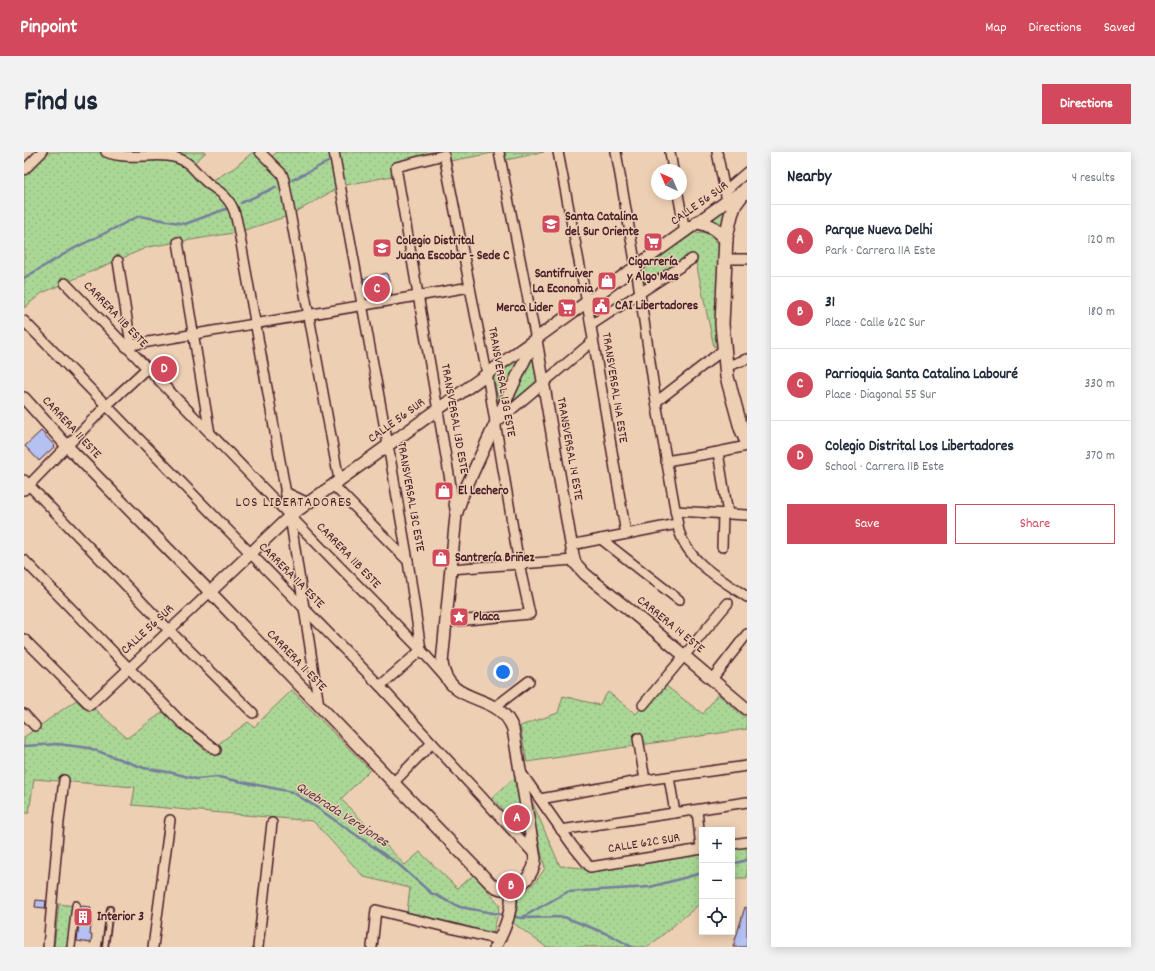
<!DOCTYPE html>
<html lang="en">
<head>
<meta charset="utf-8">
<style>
	body { margin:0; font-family:Dekko,sans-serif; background:#f2f2f3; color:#1f2937 }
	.controls { position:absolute; right:12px; bottom:12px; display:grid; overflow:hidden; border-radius:0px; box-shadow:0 2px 10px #0003 }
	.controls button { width:36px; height:36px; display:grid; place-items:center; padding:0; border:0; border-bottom:1px solid #e0e1e3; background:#fff; color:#1f2937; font:20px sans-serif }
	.compass { position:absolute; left:627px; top:12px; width:36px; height:36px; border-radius:50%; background:#fff; box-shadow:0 2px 10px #0003; rotate:316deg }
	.you { position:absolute; left:479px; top:520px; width:14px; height:14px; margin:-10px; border:3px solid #fff; border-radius:50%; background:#1a73e8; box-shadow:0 0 0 6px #1a73e833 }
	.badge { display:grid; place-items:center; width:26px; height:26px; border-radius:50%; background:#d1495b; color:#fff; font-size:13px; font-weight:700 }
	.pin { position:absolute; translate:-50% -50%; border:2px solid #fff; box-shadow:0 1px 4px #0006 }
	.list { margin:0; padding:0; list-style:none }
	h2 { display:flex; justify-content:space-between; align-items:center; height:52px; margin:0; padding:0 16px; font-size:17px }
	h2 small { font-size:13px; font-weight:400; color:#747a83 }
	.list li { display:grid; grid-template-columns:26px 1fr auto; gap:12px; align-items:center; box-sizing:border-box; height:72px; padding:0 16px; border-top:1px solid #e0e1e3 }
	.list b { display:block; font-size:15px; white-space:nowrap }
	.list p { margin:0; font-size:13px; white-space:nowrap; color:#747a83 }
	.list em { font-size:13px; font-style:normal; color:#747a83 }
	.actions { display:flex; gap:8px; padding:12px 16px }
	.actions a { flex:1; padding:9px 0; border:1px solid #d1495b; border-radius:0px; text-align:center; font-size:14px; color:#d1495b }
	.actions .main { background:#d1495b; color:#fff }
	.icon { flex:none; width:22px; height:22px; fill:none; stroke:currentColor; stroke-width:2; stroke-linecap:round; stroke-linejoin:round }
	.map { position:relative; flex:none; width:723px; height:795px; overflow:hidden; border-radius:0px }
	header { display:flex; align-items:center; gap:24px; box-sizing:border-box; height:56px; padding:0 20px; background:#d1495b; color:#fff }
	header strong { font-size:19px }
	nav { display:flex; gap:22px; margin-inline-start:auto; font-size:14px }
	.intro { display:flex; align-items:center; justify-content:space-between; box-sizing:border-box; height:96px; padding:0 24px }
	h1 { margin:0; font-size:28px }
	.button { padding:10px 18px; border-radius:0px; background:#d1495b; color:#fff; font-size:14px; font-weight:700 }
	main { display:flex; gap:24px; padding:0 24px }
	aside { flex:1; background:#fff; border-radius:0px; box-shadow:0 2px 10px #0003 }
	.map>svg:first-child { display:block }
</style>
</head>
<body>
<header>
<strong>Pinpoint</strong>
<nav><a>Map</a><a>Directions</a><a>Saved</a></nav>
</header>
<div class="intro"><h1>Find us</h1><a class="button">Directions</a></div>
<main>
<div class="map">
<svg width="723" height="795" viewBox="0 0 723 795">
	<defs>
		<pattern id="grass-dots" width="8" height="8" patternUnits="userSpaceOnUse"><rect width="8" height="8" fill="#aad796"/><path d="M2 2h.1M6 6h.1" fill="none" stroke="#94b881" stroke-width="1.8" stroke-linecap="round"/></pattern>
	</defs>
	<rect width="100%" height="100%" fill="#edcfb3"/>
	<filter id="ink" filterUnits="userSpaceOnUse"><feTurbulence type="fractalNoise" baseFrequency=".025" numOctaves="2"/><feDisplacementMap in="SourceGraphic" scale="8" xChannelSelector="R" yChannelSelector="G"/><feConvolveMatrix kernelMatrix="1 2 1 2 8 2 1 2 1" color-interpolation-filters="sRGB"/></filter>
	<g filter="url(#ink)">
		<polygon fill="#dccbc6" points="536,65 538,74 516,80 516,71"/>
		<g fill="url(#grass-dots)" stroke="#7a7b60">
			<polygon points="25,0 182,0 170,11 189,28 210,16 229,0 236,0 244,8 253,0 474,0 421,10 420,4 372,15 373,23 317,34 267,63 215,80 124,95 18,141 0,156 0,24"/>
			<polygon points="476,0 520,0 477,9"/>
			<polygon points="709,50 698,75 688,68"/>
			<polygon points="678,80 685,82 695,94 695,105 693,126 693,193 690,195 670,101 619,131 615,119 670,81"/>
			<polygon points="509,197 514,229 484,255"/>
			<polygon points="499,201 475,252 469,224"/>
			<polygon points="638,531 679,562 694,542 723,567 723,577 503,610 496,574 534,561 539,544 575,553 584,540 612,562"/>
			<polygon points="268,538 346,618 317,647 381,713 396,700 433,736 450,723 476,753 469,782 438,773 383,760 386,736 340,725 289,669 108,653 111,635 10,627 5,661 0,661 0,585 52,548 61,557 66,553 103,586 139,560 183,600 224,570 230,575"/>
			<polygon points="490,626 504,686 468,646"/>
			<path d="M503,638L536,714L571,717L678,699V750L624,795H522L488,770L492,745C505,738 513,729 521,716Z"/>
			<polygon points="723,692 723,726 708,726 708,694"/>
			<polygon points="35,752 51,754 47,795 30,795"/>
		</g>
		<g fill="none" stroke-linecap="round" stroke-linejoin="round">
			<g stroke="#747d9d" stroke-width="2.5">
				<polyline points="268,28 306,9"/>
				<polyline points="217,51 252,35"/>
				<polyline points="0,126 49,97 115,64 161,72 202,57"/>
				<polyline points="0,594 34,592 65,596 120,616 149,621 172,627 194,625 268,640 289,653 374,712 407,741 436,755 480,763"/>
				<polyline points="708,712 723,708"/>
				<polyline points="487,764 497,766 540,765 586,783 608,795"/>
				<polyline points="499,765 543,740 626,735 678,721"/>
			</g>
		</g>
		<g fill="#b4c1f1" stroke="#4a1f2b">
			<polygon points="363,121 368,142 343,147 339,127"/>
			<polygon points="579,148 583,154 575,160 570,154"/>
			<polygon points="17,279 31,294 15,309 1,294"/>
			<polygon points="12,748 22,749 21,756 11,755"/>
			<polygon points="57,754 67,755 66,762 68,763 66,783 68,783 67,791 53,789"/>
			<polygon points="721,755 723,756 723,795 709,795"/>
		</g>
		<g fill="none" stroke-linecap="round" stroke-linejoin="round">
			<g stroke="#4a1f2b" stroke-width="8">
				<polyline id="service" points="81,795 86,757"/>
			</g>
			<g stroke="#4a1f2b" stroke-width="10">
				<polyline id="pedestrian" points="47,795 52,753"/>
			</g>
			<g stroke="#4a1f2b" stroke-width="12">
				<g id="minor">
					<path d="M82,0C102,8 123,2 144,4C168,7 170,21 186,33C194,39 200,41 206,51C212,59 213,71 215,80L266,364L295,554"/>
					<polyline points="236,0 258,22 260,28 315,328"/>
					<polyline points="310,0 364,293 384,409 397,498 356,534"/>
					<polyline points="475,0 512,188"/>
					<polyline points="534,0 563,151 602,382"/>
					<path d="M592,0L612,115L632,250L655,379C665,411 697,427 723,445"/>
					<polyline points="646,0 649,18"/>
					<polyline points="693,0 703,49"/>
					<polyline points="0,18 18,0"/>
					<polyline points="701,39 723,20"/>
					<polyline points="654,42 661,80"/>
					<polyline points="154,90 186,282"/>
					<polyline points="701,107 723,107"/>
					<polyline points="94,109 107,193"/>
					<polyline points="41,131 266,364 397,498 421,525"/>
					<polyline points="0,169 356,534 510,702"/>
					<polyline points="567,173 668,107"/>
					<polyline points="101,194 446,135"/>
					<polyline points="701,215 723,207"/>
					<polyline points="632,250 699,198"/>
					<polyline points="473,270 569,189"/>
					<polyline points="694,300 704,362"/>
					<polyline points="642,309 694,300 723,294"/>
					<polyline points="0,328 145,478 229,561"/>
					<polyline points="309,333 384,409"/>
					<polyline points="0,338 82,254 123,216"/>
					<polyline points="261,340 284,351"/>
					<polyline points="651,359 723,363"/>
					<polyline points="577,387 655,448"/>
					<polyline points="547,393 653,372"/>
					<polyline points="698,395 699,362"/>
					<polyline points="0,408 158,571 192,598"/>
					<polyline points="426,417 550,408"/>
					<polyline points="421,470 506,462 495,412 463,222 420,3 372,15 432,363"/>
					<polyline points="0,487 66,553 186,440"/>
					<polyline points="688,527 723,482"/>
					<polyline points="619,553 704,451"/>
					<polyline points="471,555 505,529"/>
					<polyline points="0,562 11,574"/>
					<polyline points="614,586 621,628"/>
					<polyline points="496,619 548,693 566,715 678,697"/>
					<polyline points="645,625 651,661"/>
					<polyline points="369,631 408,591"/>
					<polyline points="516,647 621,628 723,614"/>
					<polyline points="673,658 677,697"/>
					<polyline points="537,678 723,650"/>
					<polyline points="708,692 723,690"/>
					<polyline points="24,795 35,670 40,628"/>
					<polyline points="129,795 146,668"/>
					<polyline points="234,795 248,671"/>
					<polyline points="348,795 352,758 475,788"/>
				</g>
			</g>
			<g stroke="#4a1f2b" stroke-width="14">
				<g id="tertiary">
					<polyline points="512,188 549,403 551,411 561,422 631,479 723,557"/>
					<path d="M0,246L43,294L186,440L467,732C486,747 510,728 511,707L489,577C475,538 424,556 418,511L432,363L439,342L501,207L512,188"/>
					<polyline points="186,440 266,364 703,49 719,39"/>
					<path d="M471,795C481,778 489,757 487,737"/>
				</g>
			</g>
			<g stroke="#4a1f2b" stroke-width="16">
				<g id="secondary">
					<polyline points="723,36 711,52 707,63 702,85 698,172 703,225 717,276 723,290"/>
					<path d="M674,70C687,73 694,78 702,88"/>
				</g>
			</g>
			<use href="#service" stroke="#edcfb3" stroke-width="4.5"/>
			<use href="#pedestrian" stroke="#edcfb3" stroke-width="7"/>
			<use href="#minor" stroke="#edcfb3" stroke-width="9"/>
			<use href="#tertiary" stroke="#edcfb3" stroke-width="11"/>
			<use href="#secondary" stroke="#edcfb3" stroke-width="13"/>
		</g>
	</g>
	<defs>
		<g id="school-square" transform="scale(1)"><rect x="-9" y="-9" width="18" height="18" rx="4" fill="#d1495b" stroke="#edcfb3"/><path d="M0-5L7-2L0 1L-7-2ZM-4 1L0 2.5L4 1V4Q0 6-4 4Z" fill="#fff"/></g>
		<g id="supermarket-square" transform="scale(1)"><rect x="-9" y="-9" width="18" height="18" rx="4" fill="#d1495b" stroke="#edcfb3"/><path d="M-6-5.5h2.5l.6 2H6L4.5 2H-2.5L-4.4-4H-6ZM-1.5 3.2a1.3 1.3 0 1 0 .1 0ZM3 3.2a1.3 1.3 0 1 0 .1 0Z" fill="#fff"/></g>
		<g id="shop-square" transform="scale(1)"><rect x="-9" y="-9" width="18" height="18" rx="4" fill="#d1495b" stroke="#edcfb3"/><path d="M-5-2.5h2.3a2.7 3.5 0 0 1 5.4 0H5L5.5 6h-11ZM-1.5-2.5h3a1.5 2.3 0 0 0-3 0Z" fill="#fff"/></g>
		<g id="civic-square" transform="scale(1)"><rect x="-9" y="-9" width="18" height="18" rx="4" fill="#d1495b" stroke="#edcfb3"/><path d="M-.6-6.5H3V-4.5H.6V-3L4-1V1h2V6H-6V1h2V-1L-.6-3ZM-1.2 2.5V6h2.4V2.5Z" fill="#fff"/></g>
		<g id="sight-square" transform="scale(1)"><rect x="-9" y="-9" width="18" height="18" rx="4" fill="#d1495b" stroke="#edcfb3"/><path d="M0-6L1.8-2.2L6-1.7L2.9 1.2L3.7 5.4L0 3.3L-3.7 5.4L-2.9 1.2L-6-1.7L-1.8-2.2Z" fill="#fff"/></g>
		<g id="building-square" transform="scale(1)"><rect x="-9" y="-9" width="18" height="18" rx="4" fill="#d1495b" stroke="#edcfb3"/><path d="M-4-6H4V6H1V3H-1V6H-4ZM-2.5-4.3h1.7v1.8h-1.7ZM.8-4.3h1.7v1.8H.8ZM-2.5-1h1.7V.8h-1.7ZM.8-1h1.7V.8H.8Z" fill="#fff"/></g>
	</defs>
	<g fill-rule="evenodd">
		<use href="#school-square" x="527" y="72"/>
		<use href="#supermarket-square" x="629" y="90"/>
		<use href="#school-square" x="358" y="96"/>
		<use href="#shop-square" x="583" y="129"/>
		<use href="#civic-square" x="577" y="154"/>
		<use href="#supermarket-square" x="543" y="156"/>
		<use href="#shop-square" x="420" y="339"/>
		<use href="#shop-square" x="417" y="406"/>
		<use href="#sight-square" x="435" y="465"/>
		<use href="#building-square" x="59" y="765"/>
	</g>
	<g text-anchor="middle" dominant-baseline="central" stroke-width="3" stroke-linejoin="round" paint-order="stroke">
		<g font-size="13" fill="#4a1f2b" stroke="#edcfb3">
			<text transform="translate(676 52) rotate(-35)">CALLE 56 SUR</text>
			<text transform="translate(91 163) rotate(46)">CARRERA 11B ESTE</text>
			<text transform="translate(477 230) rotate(80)">TRANSVERSAL 13G ESTE</text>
			<text transform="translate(590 236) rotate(81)">TRANSVERSAL 14A ESTE</text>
			<text transform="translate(430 267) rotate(80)">TRANSVERSAL 13D ESTE</text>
			<text transform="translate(373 269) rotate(-36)">CALLE 56 SUR</text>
			<text transform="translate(47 276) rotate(47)">CARRERA 11 ESTE</text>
			<text transform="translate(545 297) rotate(80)">TRANSVERSAL 14 ESTE</text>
			<text transform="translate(386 345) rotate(80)">TRANSVERSAL 13C ESTE</text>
			<text transform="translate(324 404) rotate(46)">CARRERA 11B ESTE</text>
			<text transform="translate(267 424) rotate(45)">CARRERA 11A ESTE</text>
			<text transform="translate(646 473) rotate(39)">CARRERA 14 ESTE</text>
			<text transform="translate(124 478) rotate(-43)">CALLE 56 SUR</text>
			<text transform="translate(272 509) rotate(46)">CARRERA 11 ESTE</text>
			<text transform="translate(620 692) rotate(-9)">CALLE 62C SUR</text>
		</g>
		<g font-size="13" font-weight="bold" fill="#4a1f2b" stroke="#edcfb3" text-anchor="start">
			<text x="541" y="65">Santa Catalina<tspan x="541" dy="15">del Sur Oriente</tspan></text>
			<text x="372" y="89">Colegio Distrital<tspan x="372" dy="15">Juana Escobar - Sede C</tspan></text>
			<text x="629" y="110" text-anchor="middle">Cigarrería<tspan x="629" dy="15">y Algo Mas</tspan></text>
			<text x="569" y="122" text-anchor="end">Santifruiver<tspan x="569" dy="15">La Economia</tspan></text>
			<text x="591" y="154">CAI Libertadores</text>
			<text x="529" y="156" text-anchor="end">Merca Lider</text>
			<text x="434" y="339">El Lechero</text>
			<text x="431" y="406">Santrería Briñez</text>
			<text x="449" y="465">Placa</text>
			<text x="73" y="765">Interior 3</text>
		</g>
		<g font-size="14" letter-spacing="1" fill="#4a1f2b" stroke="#edcfb3">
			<text x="270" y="351">LOS LIBERTADORES</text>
		</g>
		<g font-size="14" font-style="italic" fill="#543748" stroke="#edcfb3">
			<text transform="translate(318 663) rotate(33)">Quebrada Verejones</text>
		</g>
	</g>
</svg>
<div class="controls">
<button>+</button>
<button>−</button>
<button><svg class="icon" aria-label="locate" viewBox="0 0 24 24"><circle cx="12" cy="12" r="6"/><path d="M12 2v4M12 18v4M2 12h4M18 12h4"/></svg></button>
</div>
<svg class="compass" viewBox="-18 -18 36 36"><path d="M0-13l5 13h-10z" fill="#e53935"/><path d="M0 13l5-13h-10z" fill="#747a83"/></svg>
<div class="you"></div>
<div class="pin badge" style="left:493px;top:666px">A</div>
<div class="pin badge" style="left:487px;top:734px">B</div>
<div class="pin badge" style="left:353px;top:137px">C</div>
<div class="pin badge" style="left:140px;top:217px">D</div>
</div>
<aside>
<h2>Nearby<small>4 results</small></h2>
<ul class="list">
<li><span class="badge">A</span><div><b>Parque Nueva Delhi</b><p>Park · Carrera 11A Este</p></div><em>120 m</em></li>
<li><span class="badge">B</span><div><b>31</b><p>Place · Calle 62C Sur</p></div><em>180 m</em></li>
<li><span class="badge">C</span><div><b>Parrioquia Santa Catalina Labouré</b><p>Place · Diagonal 55 Sur</p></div><em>330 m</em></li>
<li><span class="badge">D</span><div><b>Colegio Distrital Los Libertadores</b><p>School · Carrera 11B Este</p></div><em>370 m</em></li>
</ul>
<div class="actions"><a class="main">Save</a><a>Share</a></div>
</aside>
</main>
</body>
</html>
